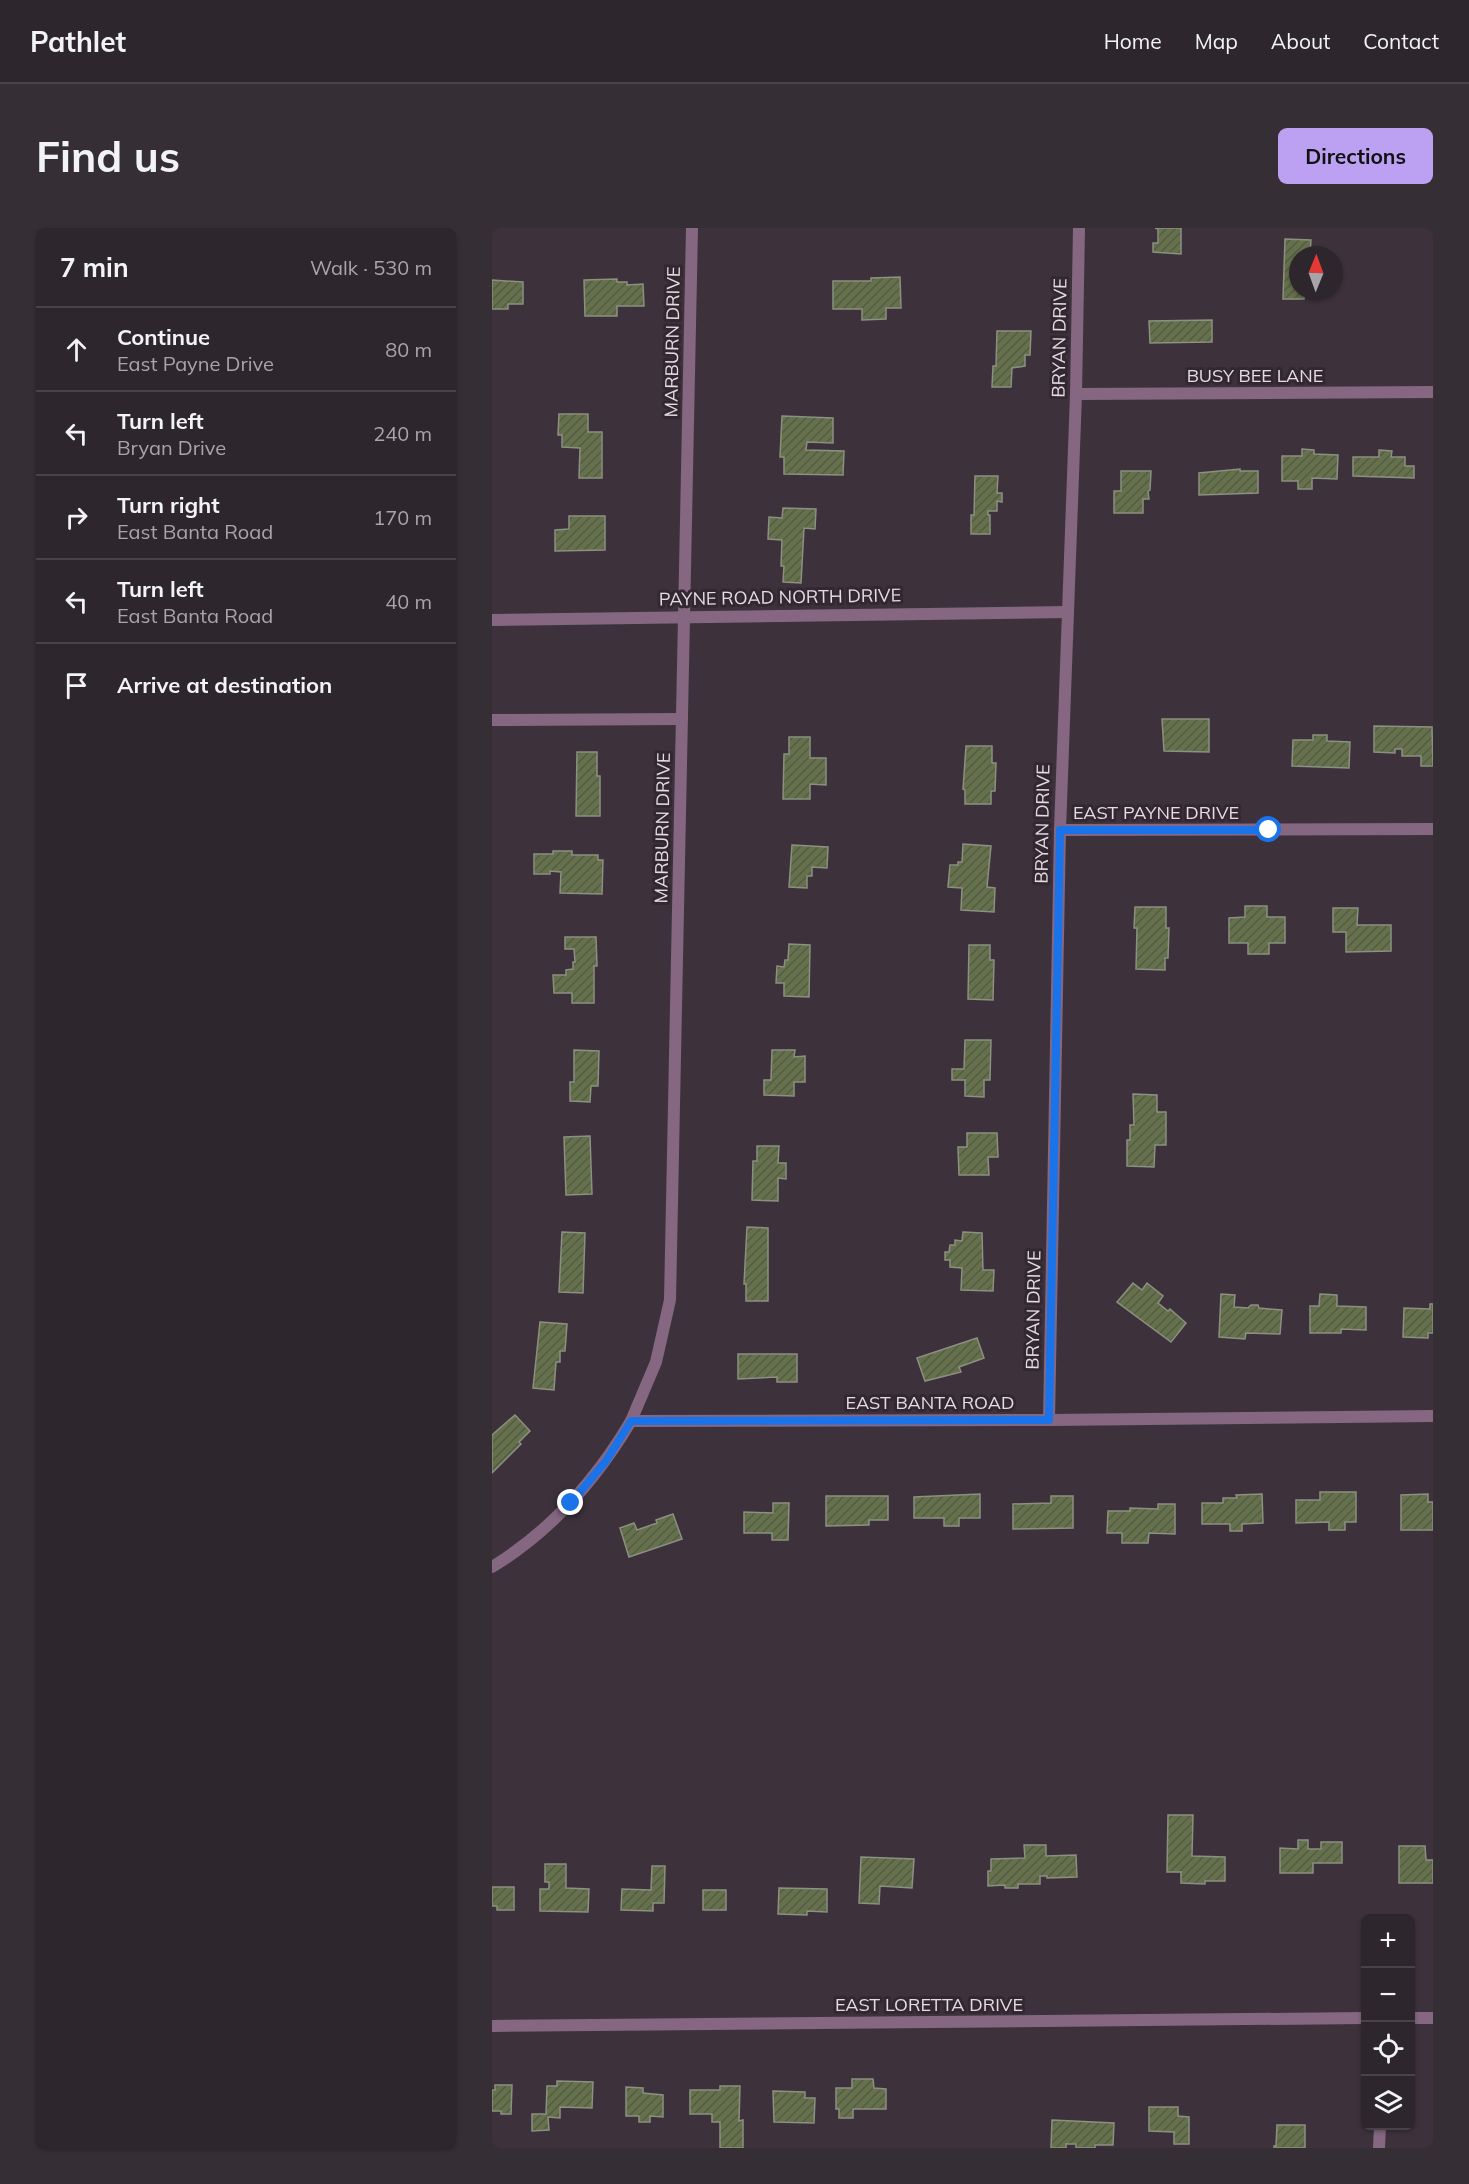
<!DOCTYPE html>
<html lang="en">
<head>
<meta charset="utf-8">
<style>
	body { margin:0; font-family:Mulish,sans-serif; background:#362e35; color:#f1f3f6 }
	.controls { position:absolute; right:18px; bottom:18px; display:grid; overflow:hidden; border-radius:9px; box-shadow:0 2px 4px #0004 }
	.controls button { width:54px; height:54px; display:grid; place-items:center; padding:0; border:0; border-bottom:2px solid #494349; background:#2e262d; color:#f1f3f6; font:30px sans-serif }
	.compass { position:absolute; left:797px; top:18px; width:54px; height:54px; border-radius:50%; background:#2e262d; box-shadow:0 2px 4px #0004; rotate:1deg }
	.stop { position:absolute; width:18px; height:18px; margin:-14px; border:4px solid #1a73e8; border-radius:50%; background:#fff }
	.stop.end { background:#1a73e8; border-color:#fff; box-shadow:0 2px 6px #0008 }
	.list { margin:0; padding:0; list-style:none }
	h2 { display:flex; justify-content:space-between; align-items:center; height:78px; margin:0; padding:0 24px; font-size:26px }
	h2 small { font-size:20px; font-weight:400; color:#a7a5aa }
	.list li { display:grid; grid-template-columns:39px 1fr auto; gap:18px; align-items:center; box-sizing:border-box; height:84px; padding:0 24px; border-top:2px solid #494349 }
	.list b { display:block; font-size:22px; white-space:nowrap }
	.list p { margin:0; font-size:20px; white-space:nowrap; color:#a7a5aa }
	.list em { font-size:20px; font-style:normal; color:#a7a5aa }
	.icon { flex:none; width:33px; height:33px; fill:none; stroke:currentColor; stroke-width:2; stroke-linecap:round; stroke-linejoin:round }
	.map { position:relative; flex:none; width:941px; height:1920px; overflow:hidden; border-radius:9px }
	header { display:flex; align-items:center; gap:36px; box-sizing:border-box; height:84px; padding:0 30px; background:#2e262d; border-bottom:2px solid #494349 }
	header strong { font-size:28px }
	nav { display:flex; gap:33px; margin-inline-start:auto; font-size:21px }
	.intro { display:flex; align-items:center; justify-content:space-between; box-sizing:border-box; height:144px; padding:0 36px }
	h1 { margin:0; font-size:42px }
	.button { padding:15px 27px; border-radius:9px; background:#bca0f2; color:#111; font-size:21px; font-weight:700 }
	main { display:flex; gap:36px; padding:0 36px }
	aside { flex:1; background:#2e262d; border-radius:9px; box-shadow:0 2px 4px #0004 }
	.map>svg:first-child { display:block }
</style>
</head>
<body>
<header>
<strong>Pathlet</strong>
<nav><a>Home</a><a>Map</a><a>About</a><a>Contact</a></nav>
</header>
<div class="intro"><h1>Find us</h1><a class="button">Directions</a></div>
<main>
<aside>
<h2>7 min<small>Walk · 530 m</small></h2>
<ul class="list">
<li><svg class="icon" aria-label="ahead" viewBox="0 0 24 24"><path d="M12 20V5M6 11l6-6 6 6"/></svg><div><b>Continue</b><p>East Payne Drive</p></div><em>80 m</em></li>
<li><svg class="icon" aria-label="left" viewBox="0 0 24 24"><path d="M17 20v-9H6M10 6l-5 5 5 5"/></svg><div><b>Turn left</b><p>Bryan Drive</p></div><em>240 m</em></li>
<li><svg class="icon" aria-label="right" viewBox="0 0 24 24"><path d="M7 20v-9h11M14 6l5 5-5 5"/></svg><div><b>Turn right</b><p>East Banta Road</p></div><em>170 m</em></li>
<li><svg class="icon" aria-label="left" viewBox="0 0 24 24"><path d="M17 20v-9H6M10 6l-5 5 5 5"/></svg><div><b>Turn left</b><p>East Banta Road</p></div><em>40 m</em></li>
<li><svg class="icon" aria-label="arrive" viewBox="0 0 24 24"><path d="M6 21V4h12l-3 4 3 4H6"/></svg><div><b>Arrive at destination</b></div></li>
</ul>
</aside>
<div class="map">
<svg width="941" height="1920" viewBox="0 0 941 1920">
	<defs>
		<pattern id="building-hatch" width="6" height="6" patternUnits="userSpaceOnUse" patternTransform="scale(1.5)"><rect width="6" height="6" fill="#65714a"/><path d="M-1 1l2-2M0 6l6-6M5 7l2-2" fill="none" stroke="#545a47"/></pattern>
	</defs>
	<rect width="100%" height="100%" fill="#3d323c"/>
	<g fill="url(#building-hatch)" stroke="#8b9080" stroke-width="1.5">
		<polygon points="663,0 689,0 689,26 661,24 661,15 666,15 666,1"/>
		<polygon points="793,11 819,12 818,27 806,27 806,63 812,63 812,71 791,71"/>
		<polygon points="408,49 409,80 394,80 394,91 370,92 370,81 341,81 341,53 379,53 379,50"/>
		<polygon points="125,51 125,54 135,54 135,57 151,56 152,78 125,78 125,88 93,88 92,52"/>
		<polygon points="0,52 31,54 31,76 16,76 16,81 0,81"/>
		<polygon points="720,92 720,114 658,115 657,93"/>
		<polygon points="505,103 539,103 538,127 533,127 533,138 520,140 519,159 500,159 501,138 504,138"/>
		<polygon points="67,186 96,186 96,204 110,204 110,250 87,250 88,220 70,219 70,207 66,207"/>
		<polygon points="290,188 341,190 341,215 315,214 314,222 352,223 351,247 292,246 292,229 288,229"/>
		<polygon points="810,221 822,222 822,226 846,227 845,251 820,250 820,261 806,261 806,253 790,253 790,228 810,228"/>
		<polygon points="887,222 900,223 899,229 913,229 913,238 922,238 922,250 861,248 861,229 887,229"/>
		<polygon points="748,241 748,243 766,243 766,265 707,267 707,245"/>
		<polygon points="629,243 659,243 658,262 656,263 657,271 651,271 651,285 622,285 622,263 629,263"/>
		<polygon points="483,248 506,248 505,265 510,265 510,274 505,273 505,283 496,283 496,287 498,287 498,306 479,306 479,287 482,287"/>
		<polygon points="291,280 324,281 323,301 312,300 309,355 291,354 292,338 289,338 290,312 276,311 277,289 290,290"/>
		<polygon points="77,288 113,288 113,322 63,323 63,302 77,301"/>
		<polygon points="670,491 717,491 717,524 672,523"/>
		<polygon points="882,498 940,499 941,538 929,538 929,528 910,528 910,521 903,521 903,525 882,524"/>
		<polygon points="821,507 835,507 835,513 858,514 857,540 800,538 801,512 821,512"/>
		<polygon points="297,509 318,509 318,530 334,530 334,557 318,556 318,571 291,571 292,526 297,526"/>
		<polygon points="474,518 500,518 500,535 504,535 503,563 499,563 499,576 473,576 473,562 471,561"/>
		<polygon points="85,524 105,524 105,548 108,548 108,588 84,588"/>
		<polygon points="471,616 499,618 495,659 503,660 502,684 469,682 470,660 456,659 458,637 466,637 466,634 470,634"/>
		<polygon points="300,617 336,619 335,640 320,639 320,648 315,648 315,660 297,659"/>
		<polygon points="61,623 80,623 80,627 106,627 106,632 111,632 110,666 68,665 69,644 58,643 58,646 42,646 42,626 61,626"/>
		<polygon points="753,678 775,678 775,689 793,689 793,715 777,715 777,726 756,726 756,715 737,715 737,690 753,689"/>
		<polygon points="643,679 674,679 674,700 677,700 676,730 673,730 673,742 644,741 645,700 642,700"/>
		<polygon points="841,680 866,680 865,697 899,697 899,723 854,724 854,704 841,704"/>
		<polygon points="73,709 104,709 105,738 102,738 102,775 80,775 80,765 62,765 61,747 74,747 74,742 81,741 81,734 83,734 82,721 73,721"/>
		<polygon points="297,716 318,717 317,769 292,768 292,755 284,755 285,738 292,739 293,732 296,732"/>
		<polygon points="477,717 498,717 498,732 502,732 501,772 476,771"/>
		<polygon points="473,812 499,812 498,852 492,852 492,869 473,868 473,852 460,852 460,841 472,841"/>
		<polygon points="82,822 107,823 106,858 99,858 98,874 78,873 78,854 82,854"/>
		<polygon points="280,822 303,822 302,829 313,828 313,854 302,854 302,868 272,867 272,852 279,852"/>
		<polygon points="641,866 665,867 665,884 674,884 674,917 663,917 662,939 635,938 635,912 638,912 638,897 642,897"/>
		<polygon points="475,905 505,905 506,929 496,929 497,947 467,947 466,919 475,919"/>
		<polygon points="98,908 100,966 74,967 72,909"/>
		<polygon points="265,918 287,918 286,935 294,935 294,951 286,950 286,973 260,972 261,933 265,933"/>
		<polygon points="255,999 276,1000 276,1073 254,1073 254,1056 252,1056"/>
		<polygon points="70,1004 93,1005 91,1065 67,1064"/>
		<polygon points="471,1004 490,1005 491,1042 502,1042 501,1063 469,1062 470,1040 458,1039 458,1032 453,1032 453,1024 457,1024 458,1017 463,1017 463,1012 470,1013"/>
		<polygon points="641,1055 650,1062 655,1055 671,1068 666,1075 676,1083 678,1081 694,1095 679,1114 625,1074"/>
		<polygon points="729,1066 743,1067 742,1079 756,1080 759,1077 766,1077 767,1080 790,1082 788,1106 754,1105 753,1111 727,1109"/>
		<polygon points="828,1066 845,1067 845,1078 874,1079 874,1102 849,1101 849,1105 818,1105 818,1078 827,1078"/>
		<polygon points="938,1076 941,1076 941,1105 936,1105 936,1110 911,1109 912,1080 938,1081"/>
		<polygon points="48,1094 75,1096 73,1123 68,1123 68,1134 64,1134 62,1162 41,1160"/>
		<polygon points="485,1110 492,1130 467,1139 469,1144 433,1153 425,1130"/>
		<polygon points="246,1126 305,1126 305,1154 285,1154 285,1149 246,1151"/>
		<polygon points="23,1187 38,1203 27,1214 29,1216 0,1245 0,1207"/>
		<polygon points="828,1264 864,1264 864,1294 853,1294 853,1302 837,1302 837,1294 804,1295 804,1272 828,1272"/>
		<polygon points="488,1266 488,1290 467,1290 467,1298 452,1298 452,1290 422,1290 422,1269"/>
		<polygon points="770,1266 771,1295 750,1296 750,1303 738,1303 738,1296 710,1296 710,1275 731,1275 731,1270 745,1270 744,1267"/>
		<polygon points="936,1266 936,1274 941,1274 941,1302 909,1302 909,1267"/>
		<polygon points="334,1268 396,1268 396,1292 377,1292 377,1297 334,1298"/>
		<polygon points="559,1268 581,1268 581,1300 521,1301 521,1276 559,1275"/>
		<polygon points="281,1275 297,1275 296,1312 280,1312 280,1305 252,1305 252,1284 281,1285"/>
		<polygon points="666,1276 683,1276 683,1306 657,1305 656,1315 630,1315 630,1305 615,1305 616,1283 638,1283 638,1280 666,1281"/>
		<polygon points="181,1286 190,1311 137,1329 128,1300 142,1295 145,1302 165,1295 164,1292"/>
		<polygon points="676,1587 701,1587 700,1628 733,1629 733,1653 713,1653 713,1656 689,1655 689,1644 675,1644"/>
		<polygon points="806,1612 816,1612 816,1621 829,1621 829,1614 850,1614 850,1635 821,1635 821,1645 788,1645 788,1620 806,1621"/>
		<polygon points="532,1617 554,1617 554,1628 584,1627 585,1649 555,1650 555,1648 548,1648 548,1656 526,1656 526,1660 513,1660 513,1657 496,1658 496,1643 499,1643 499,1631 533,1630"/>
		<polygon points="907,1618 933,1618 934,1632 941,1632 941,1655 907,1655"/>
		<polygon points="369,1629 422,1631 420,1660 388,1658 387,1676 367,1675"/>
		<polygon points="53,1636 74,1636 74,1660 97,1661 96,1684 48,1683 48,1661 57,1661 57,1654 53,1654"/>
		<polygon points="160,1638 173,1638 172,1675 161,1675 161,1683 129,1682 130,1661 159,1662"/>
		<polygon points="0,1659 22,1659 22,1682 5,1682 5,1678 0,1678"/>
		<polygon points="287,1660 335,1661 335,1684 315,1683 315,1687 286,1686"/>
		<rect x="211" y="1662" width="23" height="20"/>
		<polygon points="360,1851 381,1851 382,1860 394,1861 394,1881 361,1881 361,1890 347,1890 347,1881 344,1881 344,1860 360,1860"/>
		<polygon points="65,1853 101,1854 100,1880 68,1879 68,1890 56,1889 57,1902 40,1903 40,1886 54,1886 55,1858 65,1858"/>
		<polygon points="3,1857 20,1857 19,1886 9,1886 9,1883 0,1883 0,1862 3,1862"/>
		<polygon points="228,1858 248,1858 247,1893 251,1892 251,1920 228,1920 228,1894 220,1894 220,1886 198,1886 198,1862 228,1862"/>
		<polygon points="134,1859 151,1860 151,1865 171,1867 171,1889 158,1888 158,1894 147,1894 147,1888 134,1888"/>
		<polygon points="281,1863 313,1864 313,1870 323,1870 322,1895 282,1894"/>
		<polygon points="657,1879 686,1879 686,1888 697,1889 697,1916 682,1916 682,1904 657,1903"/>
		<polygon points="560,1892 622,1895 621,1917 603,1917 603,1920 584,1920 584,1916 574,1916 574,1920 559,1920"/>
		<polygon points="785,1897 813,1897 813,1920 782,1920 782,1918 784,1918"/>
	</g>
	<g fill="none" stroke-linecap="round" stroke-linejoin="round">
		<g stroke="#856781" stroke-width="12">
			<polyline points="584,166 941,164"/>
			<polyline points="0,392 576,384"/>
			<polyline points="0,492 190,491"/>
			<polyline points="568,602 941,601"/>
			<polyline points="557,1192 568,602 584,166 587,0"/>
			<polyline points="139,1193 164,1134 178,1072 200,0"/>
			<path d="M0,1339C59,1303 104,1252 139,1193L557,1192L941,1188"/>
			<polyline points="918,1790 941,1790"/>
			<polyline points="0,1798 874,1790"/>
			<polyline points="887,1920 888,1898"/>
		</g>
	</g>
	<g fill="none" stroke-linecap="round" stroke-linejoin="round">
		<polyline stroke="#1a73e8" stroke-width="8" points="79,1275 114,1233 139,1193 557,1192 568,602 777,602"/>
	</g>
	<g text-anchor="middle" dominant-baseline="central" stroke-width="6" stroke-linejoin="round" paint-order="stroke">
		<g font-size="18" fill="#e4dce2" stroke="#332831">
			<text transform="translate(567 110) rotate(-89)">BRYAN DRIVE</text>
			<text transform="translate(180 114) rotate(-89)">MARBURN DRIVE</text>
			<text x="763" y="147">BUSY BEE LANE</text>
			<text transform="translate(288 369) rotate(-1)">PAYNE ROAD NORTH DRIVE</text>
			<text x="664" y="584">EAST PAYNE DRIVE</text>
			<text transform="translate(550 596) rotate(-89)">BRYAN DRIVE</text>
			<text transform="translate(170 600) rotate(-89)">MARBURN DRIVE</text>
			<text transform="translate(541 1082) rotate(-89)">BRYAN DRIVE</text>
			<text x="438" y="1174">EAST BANTA ROAD</text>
			<text x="437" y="1776">EAST LORETTA DRIVE</text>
		</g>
	</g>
</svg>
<div class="controls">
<button>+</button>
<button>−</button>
<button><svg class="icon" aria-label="locate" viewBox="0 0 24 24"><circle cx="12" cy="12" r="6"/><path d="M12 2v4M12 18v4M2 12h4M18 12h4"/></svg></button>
<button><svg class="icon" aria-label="layers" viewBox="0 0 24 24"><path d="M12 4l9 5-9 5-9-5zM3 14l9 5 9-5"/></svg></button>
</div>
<svg class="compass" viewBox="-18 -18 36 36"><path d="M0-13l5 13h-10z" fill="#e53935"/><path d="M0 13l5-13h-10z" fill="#a7a5aa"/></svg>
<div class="stop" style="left:777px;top:602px"></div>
<div class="stop end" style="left:79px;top:1275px"></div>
</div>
</main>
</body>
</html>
